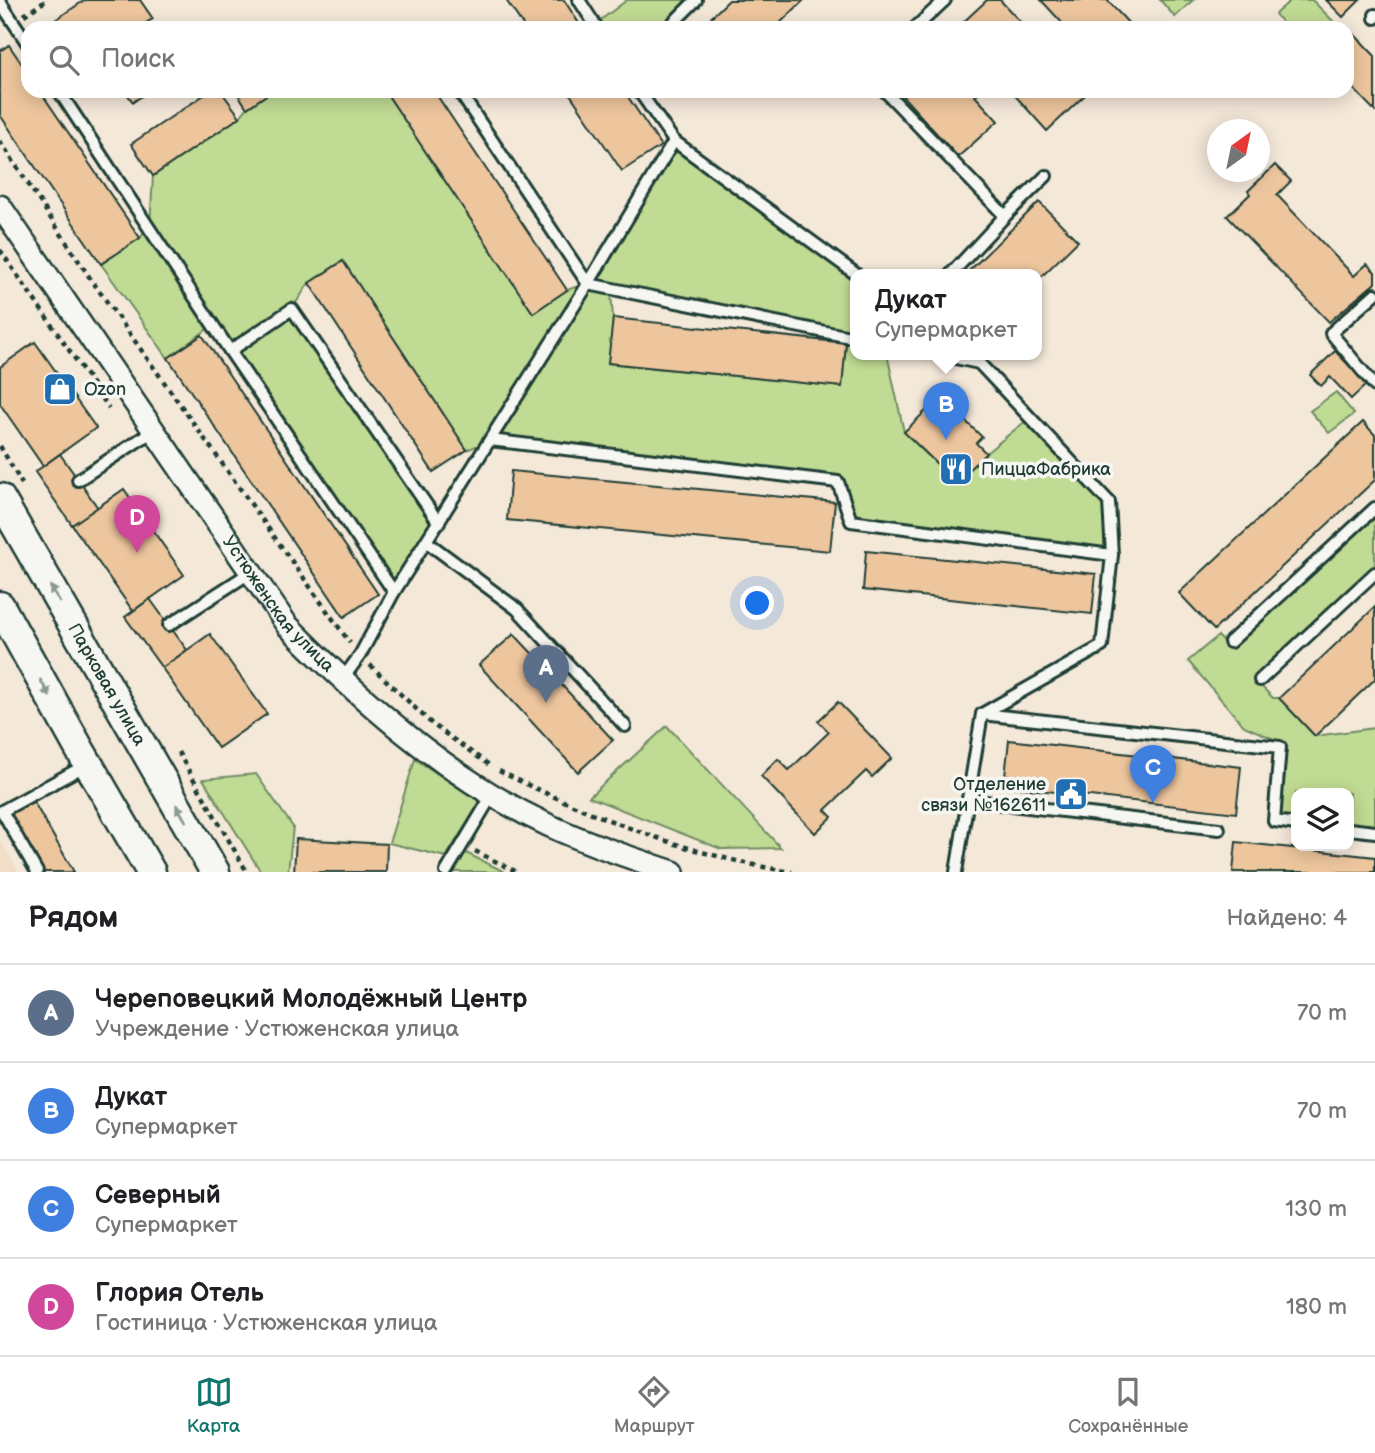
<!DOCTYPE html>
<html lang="ru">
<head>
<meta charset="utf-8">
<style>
	body { margin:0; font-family:"Balsamiq Sans",sans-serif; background:#f2f2f2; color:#202124 }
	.controls { position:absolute; right:21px; bottom:21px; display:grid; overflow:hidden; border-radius:14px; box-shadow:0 4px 18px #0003 }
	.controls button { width:63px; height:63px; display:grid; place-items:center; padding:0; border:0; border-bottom:2px solid #e0e0e0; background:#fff; color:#202124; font:35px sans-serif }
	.compass { position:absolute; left:1207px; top:119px; width:63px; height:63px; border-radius:50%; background:#fff; box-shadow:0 4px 18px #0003; rotate:33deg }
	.you { position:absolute; left:758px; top:604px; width:24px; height:24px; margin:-18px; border:5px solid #fff; border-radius:50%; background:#1a73e8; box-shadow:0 0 0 10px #1a73e833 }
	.badge { display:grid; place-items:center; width:46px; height:46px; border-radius:50%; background:#0f766e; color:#fff; font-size:23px; font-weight:700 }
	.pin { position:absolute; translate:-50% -58px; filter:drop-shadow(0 2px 4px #0008) }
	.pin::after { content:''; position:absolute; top:37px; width:24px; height:21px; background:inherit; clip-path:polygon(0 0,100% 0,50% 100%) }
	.popup { position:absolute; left:850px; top:269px; width:192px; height:91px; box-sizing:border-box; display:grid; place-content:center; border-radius:14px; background:#fff; filter:drop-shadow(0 2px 5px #0005); font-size:23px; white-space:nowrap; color:#757577 }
	.popup b { font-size:26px; color:#202124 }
	.popup::after { content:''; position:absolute; left:50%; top:100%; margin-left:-14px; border:14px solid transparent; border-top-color:#fff }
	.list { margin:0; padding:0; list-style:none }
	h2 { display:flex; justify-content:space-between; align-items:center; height:91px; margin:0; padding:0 28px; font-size:30px }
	h2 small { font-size:23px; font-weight:400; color:#757577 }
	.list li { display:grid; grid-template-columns:46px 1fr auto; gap:21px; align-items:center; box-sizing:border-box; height:98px; padding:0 28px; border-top:2px solid #e0e0e0 }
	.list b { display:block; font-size:26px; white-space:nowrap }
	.list p { margin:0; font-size:23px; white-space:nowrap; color:#757577 }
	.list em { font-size:23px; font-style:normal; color:#757577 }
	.icon { flex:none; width:38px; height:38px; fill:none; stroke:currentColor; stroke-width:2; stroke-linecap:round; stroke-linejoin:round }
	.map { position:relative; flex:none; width:1375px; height:872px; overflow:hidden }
	.search { position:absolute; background:#fff; box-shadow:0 4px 18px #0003; left:21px; right:21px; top:21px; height:77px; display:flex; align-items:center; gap:18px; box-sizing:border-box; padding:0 24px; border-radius:21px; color:#757577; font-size:26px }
	.sheet { height:483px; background:#fff }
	nav { display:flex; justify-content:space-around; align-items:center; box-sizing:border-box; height:98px; border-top:2px solid #e0e0e0; background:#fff; font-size:19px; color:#757577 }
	nav a { display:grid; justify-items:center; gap:4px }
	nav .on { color:#0f766e }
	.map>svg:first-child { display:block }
</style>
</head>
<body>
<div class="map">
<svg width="1375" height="872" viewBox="0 0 1375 872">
	<rect width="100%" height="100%" fill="#f4e8d9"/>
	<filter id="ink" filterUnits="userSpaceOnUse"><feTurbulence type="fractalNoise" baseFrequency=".0143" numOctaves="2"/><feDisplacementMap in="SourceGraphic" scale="14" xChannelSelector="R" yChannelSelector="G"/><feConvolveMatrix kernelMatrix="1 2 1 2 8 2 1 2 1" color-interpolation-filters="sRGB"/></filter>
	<g filter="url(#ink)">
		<polygon fill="#f2dec7" points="0,840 19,872 0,872"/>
		<g fill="#c0db93" stroke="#708c64" stroke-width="2">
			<polygon points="627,0 691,0 663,28 601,28 598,22"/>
			<polygon points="1160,0 1193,0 1175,17"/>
			<polygon points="1291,0 1312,0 1340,28 1286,28 1275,14"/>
			<polygon points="272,91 385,91 533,312 567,290 584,284 611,292 613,318 609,363 841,387 846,343 855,345 855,354 887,354 904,432 955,482 986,453 1027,420 1106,503 1107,550 854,518 841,479 497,437 467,450 343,261 309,283 292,309 439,523 394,592 209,328 168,358 101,264 140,238 150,226 153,176 240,117 247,108"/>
			<polygon points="675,148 855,279 855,333 594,282"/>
			<polygon points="1336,392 1354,414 1329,433 1310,411"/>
			<polygon points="1375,512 1375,568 1255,680 1273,698 1279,698 1315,736 1375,728 1375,830 1349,826 1349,793 1296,793 1296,820 1278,817 1283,743 1244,726 1188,661 1218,636 1229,648"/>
			<polygon points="667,726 781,848 721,849 589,797"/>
			<polygon points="415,759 480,802 446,857 389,843"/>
			<polygon points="256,774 293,827 288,872 261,872 203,779"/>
			<polygon points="464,852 505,872 452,872"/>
		</g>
		<g fill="#eec69e" stroke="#1f3d34" stroke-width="2">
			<polygon points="85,0 140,0 153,19 142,25 144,28 60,28 55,20"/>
			<polygon points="506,0 564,0 582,28 525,28"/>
			<polygon points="729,0 804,0 775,28 700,28"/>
			<polygon points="987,0 1000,0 1026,28 957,28"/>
			<polygon points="1041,0 1107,0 1133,28 1063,28 1065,26"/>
			<polygon points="1326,0 1360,0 1343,17"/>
			<polygon points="1354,34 1375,56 1375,111 1347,82 1347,40"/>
			<polygon points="9,45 28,73 28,91 40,91 140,238 101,264 0,115 0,51"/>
			<polygon points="125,91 149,91 133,102"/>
			<polygon points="210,91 221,91 240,117 153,176 131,144"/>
			<polygon points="236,91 272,91 247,108"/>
			<polygon points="385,91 434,91 567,290 533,313"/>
			<polygon points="568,91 624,91 661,146 622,171"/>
			<polygon points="898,91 980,91 975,96 998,121 958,157"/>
			<polygon points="1011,91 1083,91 1086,94 1047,131"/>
			<polygon points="1275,165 1291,181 1277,195 1354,276 1367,264 1375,272 1375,283 1329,322 1227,216 1250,194 1248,191"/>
			<polygon points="1039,202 1078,241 1037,281 1037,274 966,274"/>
			<polygon points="343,261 467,450 433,472 309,283"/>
			<polygon points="613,318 846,343 842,387 608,363"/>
			<polygon points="202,335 378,594 344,617 168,358"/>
			<polygon points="35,342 96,428 43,466 0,404 0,367"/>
			<polygon points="1335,351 1367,384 1351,399 1330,377 1321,386 1310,375"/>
			<polygon points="934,403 944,412 950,406 982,437 976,443 986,453 956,482 904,432"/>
			<polygon points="1363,422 1375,435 1375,480 1214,630 1179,593"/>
			<polygon points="60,454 98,508 72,525 35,472"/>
			<polygon points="511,471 835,502 830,551 507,520"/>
			<polygon points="124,489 184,575 133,611 72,525"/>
			<polygon points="866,551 1096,574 1092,614 863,590"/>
			<polygon points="150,599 187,650 162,668 125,617"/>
			<polygon points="1375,607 1375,679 1315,736 1279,698"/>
			<polygon points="210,634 267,714 218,748 162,668"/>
			<polygon points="514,634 613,740 578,772 479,665"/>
			<polygon points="838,702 892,758 872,777 866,771 825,810 832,817 815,833 761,776 778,759 789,770 829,732 818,721"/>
			<polygon points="1009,740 1241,767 1236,813 1004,786"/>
			<polygon points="32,799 74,872 44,872 9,812"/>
			<polygon points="296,839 387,844 386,872 294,872"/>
			<polygon points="1236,842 1375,857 1375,872 1233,872"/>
		</g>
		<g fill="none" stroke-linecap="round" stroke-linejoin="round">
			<g stroke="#1f3d34" stroke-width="16">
				<g id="lane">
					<polyline points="579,0 597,28"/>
					<polyline points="0,2 28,44"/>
					<polyline points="1375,15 1375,18"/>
					<polyline points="668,28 696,0"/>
					<polyline points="915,28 945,0"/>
					<polyline points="59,91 230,351 394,592"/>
					<polyline points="459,91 588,284 855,338"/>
					<polyline points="639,91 674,141"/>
					<polyline points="885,91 1005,216 951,274"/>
					<polyline points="1005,216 1046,176"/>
					<polyline points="1375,294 1331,333 1375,386"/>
					<polyline points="230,351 292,309 439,523"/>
					<polyline points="937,354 979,363 1109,502 1112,555"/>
					<polyline points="490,440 838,482 851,521 1112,555 1102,646 982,714 956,872"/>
					<polyline points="78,480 153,431"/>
					<polyline points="427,542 517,609 625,726"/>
					<polyline points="169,625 251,572"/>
					<polyline points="1230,642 1375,508"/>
					<polyline points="342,680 360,655 394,592 588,284 674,141 856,274"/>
					<polyline points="1260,680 1375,573"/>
					<polyline points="982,714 1280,747 1274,821 1296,824"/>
					<polyline points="968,800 1219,829"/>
					<polyline points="1349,829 1375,832"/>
					<polyline points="37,872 2,811 88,764"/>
					<polyline points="446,872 492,795"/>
				</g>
			</g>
			<g stroke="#1f3d34" stroke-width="26">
				<g id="street">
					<path id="s1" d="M0,206L287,625C364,703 448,778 548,825C589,844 631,858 673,872"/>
				</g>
			</g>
			<g stroke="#1f3d34" stroke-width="33">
				<g id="secondary">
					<path id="s2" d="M0,498L215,872"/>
					<polyline points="0,606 80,750 151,872"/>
				</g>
			</g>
			<g stroke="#1f3d34" stroke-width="4.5" stroke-dasharray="5 5" stroke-linecap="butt">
				<polyline points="24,15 47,0"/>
				<polyline points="0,141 90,278 350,643"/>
				<polyline points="0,250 109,408"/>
				<polyline points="0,446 22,484"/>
				<polyline points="370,665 432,724 492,767"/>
				<polyline points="178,752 247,872"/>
				<path d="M499,771C591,816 690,856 792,872"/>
				<polyline points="475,851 517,872"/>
			</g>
			<use href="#lane" stroke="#f6f6f2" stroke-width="10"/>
			<use href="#street" stroke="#f6f6f2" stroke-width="21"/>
			<use href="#secondary" stroke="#f6f6f2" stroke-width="28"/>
		</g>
		<defs><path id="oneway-solid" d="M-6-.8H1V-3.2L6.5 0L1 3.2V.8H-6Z" transform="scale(1.75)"/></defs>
		<g fill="#8a9a93">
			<use href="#oneway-solid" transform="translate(55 594) rotate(-120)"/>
			<use href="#oneway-solid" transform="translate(45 688) rotate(61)"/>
			<use href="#oneway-solid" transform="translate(181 813) rotate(-120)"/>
		</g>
	</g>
	<defs>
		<g id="shop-square" transform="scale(1.75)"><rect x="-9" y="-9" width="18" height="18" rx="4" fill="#1f6fb2" stroke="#f6f6f2"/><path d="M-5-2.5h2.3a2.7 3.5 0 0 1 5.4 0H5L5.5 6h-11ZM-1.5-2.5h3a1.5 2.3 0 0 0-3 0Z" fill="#fff"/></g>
		<g id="restaurant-square" transform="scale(1.75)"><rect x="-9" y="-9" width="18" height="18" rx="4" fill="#1f6fb2" stroke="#f6f6f2"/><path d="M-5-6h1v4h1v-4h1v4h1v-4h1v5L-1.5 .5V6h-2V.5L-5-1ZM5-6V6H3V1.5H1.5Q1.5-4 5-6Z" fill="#fff"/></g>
		<g id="civic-square" transform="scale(1.75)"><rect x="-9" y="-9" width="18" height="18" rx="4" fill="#1f6fb2" stroke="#f6f6f2"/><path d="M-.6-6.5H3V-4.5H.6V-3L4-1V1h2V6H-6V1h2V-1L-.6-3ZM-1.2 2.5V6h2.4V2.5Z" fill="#fff"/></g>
	</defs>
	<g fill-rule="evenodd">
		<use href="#shop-square" x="60" y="389"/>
		<use href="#restaurant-square" x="956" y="469"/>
		<use href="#civic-square" x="1071" y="794"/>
	</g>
	<g text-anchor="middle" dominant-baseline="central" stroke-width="7" stroke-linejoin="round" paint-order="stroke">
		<g font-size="18" fill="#1f3d34" stroke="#f6f6f2" text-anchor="start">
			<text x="84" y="389">Ozon</text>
			<text x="981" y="469">ПиццаФабрика</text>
			<text x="1046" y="784" text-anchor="end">Отделение<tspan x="1046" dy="21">связи №162611</tspan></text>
		</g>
		<g font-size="18" fill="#1f3d34" stroke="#f6f6f2">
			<text stroke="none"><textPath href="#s1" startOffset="486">Устюженская улица</textPath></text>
			<text stroke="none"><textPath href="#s2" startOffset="215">Парковая улица</textPath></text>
		</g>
	</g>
</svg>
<div class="controls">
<button><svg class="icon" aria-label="layers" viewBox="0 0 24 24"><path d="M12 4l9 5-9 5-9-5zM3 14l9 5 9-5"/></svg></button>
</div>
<svg class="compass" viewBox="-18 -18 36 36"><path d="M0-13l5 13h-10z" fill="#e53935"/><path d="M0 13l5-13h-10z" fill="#757577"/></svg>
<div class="you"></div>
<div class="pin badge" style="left:546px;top:703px;background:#5c6f8a">A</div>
<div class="pin badge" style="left:946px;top:440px;background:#3f7fe0">B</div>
<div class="popup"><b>Дукат</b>Супермаркет</div>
<div class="pin badge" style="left:1153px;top:803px;background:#3f7fe0">C</div>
<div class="pin badge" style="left:137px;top:553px;background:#d1479c">D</div>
<div class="search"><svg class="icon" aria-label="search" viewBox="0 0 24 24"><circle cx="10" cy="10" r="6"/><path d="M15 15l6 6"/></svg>Поиск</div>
</div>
<section class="sheet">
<h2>Рядом<small>Найдено: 4</small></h2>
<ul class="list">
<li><span class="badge" style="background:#5c6f8a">A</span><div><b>Череповецкий Молодёжный Центр</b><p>Учреждение · Устюженская улица</p></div><em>70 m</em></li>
<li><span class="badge" style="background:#3f7fe0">B</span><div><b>Дукат</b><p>Супермаркет</p></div><em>70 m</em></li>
<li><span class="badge" style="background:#3f7fe0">C</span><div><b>Северный</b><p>Супермаркет</p></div><em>130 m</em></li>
<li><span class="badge" style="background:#d1479c">D</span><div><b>Глория Отель</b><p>Гостиница · Устюженская улица</p></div><em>180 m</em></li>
</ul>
</section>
<nav>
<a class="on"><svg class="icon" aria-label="map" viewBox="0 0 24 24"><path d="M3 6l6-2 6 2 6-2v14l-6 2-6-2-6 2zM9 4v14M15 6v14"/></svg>Карта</a>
<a><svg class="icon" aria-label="directions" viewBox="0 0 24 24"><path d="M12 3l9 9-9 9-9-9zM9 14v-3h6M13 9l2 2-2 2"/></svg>Маршрут</a>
<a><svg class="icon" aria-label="saved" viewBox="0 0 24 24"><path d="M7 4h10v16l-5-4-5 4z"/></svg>Сохранённые</a>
</nav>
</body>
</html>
